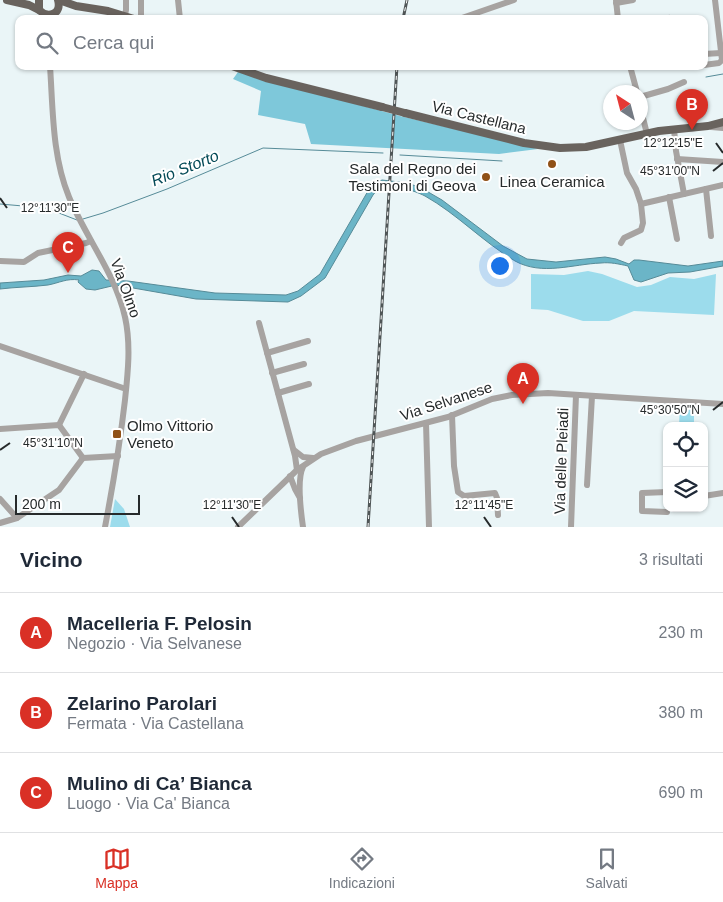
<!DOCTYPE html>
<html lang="it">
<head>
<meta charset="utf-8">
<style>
	body { margin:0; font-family:Arial,sans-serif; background:#f6f6f7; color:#1f2937 }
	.controls { position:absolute; right:15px; bottom:15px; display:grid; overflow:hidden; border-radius:10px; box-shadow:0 1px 4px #0004 }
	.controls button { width:45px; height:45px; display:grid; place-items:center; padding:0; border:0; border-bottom:1px solid #e0e1e3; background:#fff; color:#1f2937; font:25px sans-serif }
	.compass { position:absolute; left:603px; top:85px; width:45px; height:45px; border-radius:50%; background:#fff; box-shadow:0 1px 4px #0004; rotate:324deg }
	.scale { position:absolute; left:15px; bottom:12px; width:125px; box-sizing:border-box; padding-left:5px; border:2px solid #262a2b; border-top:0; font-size:14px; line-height:18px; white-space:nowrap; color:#262a2b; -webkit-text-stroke:4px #fff; paint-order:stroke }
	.you { position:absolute; left:499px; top:265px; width:18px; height:18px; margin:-12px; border:4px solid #fff; border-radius:50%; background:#1a73e8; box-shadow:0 0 0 8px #1a73e833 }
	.badge { display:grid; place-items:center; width:32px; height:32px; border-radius:50%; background:#d93025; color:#fff; font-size:16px; font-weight:700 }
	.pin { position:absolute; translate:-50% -41px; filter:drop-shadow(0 1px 2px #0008) }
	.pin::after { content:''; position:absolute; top:26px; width:18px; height:15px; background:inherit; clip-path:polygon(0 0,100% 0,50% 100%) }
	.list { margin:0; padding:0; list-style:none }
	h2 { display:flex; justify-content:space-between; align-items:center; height:65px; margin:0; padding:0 20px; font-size:21px }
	h2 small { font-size:16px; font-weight:400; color:#747a83 }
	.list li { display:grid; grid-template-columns:32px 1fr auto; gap:15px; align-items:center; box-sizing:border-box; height:80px; padding:0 20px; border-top:1px solid #e0e1e3 }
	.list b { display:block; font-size:19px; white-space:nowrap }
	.list p { margin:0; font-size:16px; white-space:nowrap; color:#747a83 }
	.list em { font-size:16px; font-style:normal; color:#747a83 }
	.icon { flex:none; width:28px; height:28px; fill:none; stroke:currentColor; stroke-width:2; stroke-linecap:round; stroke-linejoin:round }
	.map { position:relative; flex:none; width:723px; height:527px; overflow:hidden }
	.search { position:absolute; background:#fff; box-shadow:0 1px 4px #0004; left:15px; right:15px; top:15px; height:55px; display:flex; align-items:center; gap:12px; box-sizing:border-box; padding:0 18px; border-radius:10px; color:#747a83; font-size:19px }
	.sheet { height:305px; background:#fff }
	nav { display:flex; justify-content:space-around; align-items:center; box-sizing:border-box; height:70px; border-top:1px solid #e0e1e3; background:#fff; font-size:14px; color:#747a83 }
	nav a { display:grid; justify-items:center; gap:2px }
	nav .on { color:#d93025 }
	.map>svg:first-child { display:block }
</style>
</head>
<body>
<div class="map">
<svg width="723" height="527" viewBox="0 0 723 527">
	<rect width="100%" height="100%" fill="#eaf5f7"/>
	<g fill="#9cdcec">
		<polygon points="588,271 602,274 637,287 651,285 670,277 694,279 716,274 714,315 634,311 609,321 583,321 548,310 531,309 531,274 564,275"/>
		<polygon points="680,405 694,406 694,426 679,426"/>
		<polygon points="115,499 124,509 130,527 110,527"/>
	</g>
	<polygon fill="#7ec8da" points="238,72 400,116 538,149 499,154 311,144 305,124 258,115 261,91 233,79"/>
	<path fill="#6bb5c7" stroke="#568b98" d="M382,180L408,183L423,189L442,200L503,246L527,259L556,262L605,257L616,259L629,264L634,260H639L688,266L723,261V266L690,272L668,273L641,282L634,280L628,266C619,264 610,262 601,263C573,264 542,276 515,261C483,242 457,214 425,196C411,189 383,180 373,195L325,278L301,296L288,302L196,299L116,285L95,290L86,289L78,282L79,280C67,278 59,283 48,285C32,287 16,287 0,289V283L44,280L68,275L81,276L92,270L99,271L106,280L128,281L215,293L286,295L298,291L320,274L368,191L376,183Z"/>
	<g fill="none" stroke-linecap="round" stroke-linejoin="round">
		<g stroke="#568b98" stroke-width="1">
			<polyline points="706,77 723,74"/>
			<polyline points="400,155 502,161"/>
			<polyline points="0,204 46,208 77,220"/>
			<polyline points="83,219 103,213 167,189 263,148 383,153"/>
		</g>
		<g stroke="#a7a3a1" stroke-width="6">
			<polyline points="178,0 180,19"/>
			<polyline points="616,0 618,19"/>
			<polyline points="616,3 633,0"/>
			<polyline points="125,15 126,10 126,0"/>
			<polyline points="141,19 141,0"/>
			<polyline points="459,19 514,0"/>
			<polyline points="667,19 669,18"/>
			<polyline points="704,54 721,53"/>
			<polyline points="704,65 719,63 722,60 715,0"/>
			<path d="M50,66C53,109 52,156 69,197C86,238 115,273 125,317C131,344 128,372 125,400C120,443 113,485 105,527"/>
			<polyline points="630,66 637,92"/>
			<polyline points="640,97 668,89 684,82"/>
			<polyline points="640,106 647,134"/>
			<polyline points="711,127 723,128"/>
			<polyline points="674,129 676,151 684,194"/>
			<polyline points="620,140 627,173 636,189 641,204 643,223 641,230 624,238 621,243"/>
			<polyline points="677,159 723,162"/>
			<polyline points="706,189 711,236"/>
			<polyline points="669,197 677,239"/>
			<polyline points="641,204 723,185"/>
			<polyline points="0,261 24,262 38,253 86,243 91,241"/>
			<polyline points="259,323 295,456 297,470"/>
			<polyline points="0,346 126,389"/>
			<polyline points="267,353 308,341"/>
			<polyline points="272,373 304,364"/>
			<polyline points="278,393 309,384"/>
			<polyline points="452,415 454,466 458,492 464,496 495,493 497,498 498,515"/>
			<polyline points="426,423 429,527"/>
			<polyline points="59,425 84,374"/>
			<polyline points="0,429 59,425 83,458"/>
			<polyline points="294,450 303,457 313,458"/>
			<path d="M303,467C297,479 301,513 303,527"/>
			<polyline points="290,476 295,489 300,498"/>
			<polyline points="587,485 592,396"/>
			<polyline points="667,492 642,493 642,511 667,512"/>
			<polyline points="704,496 723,493"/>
			<polyline points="0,499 17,518 59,490 83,458 118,456"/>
			<polyline points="0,523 17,518"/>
			<polyline points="238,527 297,470 321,454 356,441 448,417 492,399 512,395 548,393 723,404"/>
			<polyline points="571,527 576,395"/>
		</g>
		<g stroke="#69635e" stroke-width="8">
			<polyline points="7,0 29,5 39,10"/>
			<path d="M39,0V10C48,19 62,14 58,0"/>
			<polyline points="59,0 76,6 108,11 134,19"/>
			<polyline points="232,66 266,78 382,107"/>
			<polyline points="405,113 524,143 560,148 586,147 659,131 708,126 723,122"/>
		</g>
		<g stroke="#4f5556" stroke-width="3">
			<g id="rail">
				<polyline points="403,19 407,0"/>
				<polyline points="368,527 397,66"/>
			</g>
		</g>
		<use href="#rail" stroke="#fff" stroke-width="1" stroke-dasharray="4" stroke-linecap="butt"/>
		<polyline stroke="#69635e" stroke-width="8" points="382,107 405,113"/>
	</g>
	<path fill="none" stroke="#262a2b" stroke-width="2" d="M716,143L723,153M713,171L723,163M0,198L7,208M713,410L723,402M0,450L10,443M232,517L239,527M484,517L491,527"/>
	<g fill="#905117" stroke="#fff" stroke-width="2">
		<circle cx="552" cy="164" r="5"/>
		<circle cx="486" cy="177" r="5"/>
		<rect x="112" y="429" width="10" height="10" rx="2.5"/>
	</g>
	<g text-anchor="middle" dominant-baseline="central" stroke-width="4" stroke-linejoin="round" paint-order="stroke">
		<g font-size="15" fill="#262a2b" stroke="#fff">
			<text transform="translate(479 117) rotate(14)">Via Castellana</text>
			<text transform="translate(126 288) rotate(70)">Via Olmo</text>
			<text transform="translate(446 401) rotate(-18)">Via Selvanese</text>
			<text transform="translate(561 461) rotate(-88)">Via delle Pleiadi</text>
		</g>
		<g font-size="15" fill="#262a2b" stroke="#fff" text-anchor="end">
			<text x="476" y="168">Sala del Regno dei<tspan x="476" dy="17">Testimoni di Geova</tspan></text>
			<text x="552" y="181" text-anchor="middle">Linea Ceramica</text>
			<text x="127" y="425" text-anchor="start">Olmo Vittorio<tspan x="127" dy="17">Veneto</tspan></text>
		</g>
		<g font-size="16" font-style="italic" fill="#044a57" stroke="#fff">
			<text transform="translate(185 168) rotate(-22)">Rio Storto</text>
		</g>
	</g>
	<g font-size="12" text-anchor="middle" fill="#262a2b" stroke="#fff" stroke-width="4" stroke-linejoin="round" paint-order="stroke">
		<text x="673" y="147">12°12'15"E</text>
		<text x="670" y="175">45°31'00"N</text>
		<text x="50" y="212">12°11'30"E</text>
		<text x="670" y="414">45°30'50"N</text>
		<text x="53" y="447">45°31'10"N</text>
		<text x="232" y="509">12°11'30"E</text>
		<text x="484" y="509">12°11'45"E</text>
	</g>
</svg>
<div class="controls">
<button><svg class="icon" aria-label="locate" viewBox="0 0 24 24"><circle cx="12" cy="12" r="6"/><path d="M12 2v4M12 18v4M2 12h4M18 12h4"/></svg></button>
<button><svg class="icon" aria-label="layers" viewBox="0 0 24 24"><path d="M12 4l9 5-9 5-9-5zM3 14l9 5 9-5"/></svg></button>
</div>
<svg class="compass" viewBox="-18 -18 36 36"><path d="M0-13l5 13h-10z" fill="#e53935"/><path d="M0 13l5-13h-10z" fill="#747a83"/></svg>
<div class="scale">200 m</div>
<div class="you"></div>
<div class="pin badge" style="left:523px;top:404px">A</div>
<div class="pin badge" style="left:692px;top:130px">B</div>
<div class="pin badge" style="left:68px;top:273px">C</div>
<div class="search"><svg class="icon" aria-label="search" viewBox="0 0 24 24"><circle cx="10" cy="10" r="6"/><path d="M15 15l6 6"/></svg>Cerca qui</div>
</div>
<section class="sheet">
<h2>Vicino<small>3 risultati</small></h2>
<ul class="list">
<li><span class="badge">A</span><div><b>Macelleria F. Pelosin</b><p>Negozio · Via Selvanese</p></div><em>230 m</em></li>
<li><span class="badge">B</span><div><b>Zelarino Parolari</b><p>Fermata · Via Castellana</p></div><em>380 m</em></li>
<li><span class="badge">C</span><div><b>Mulino di Ca’ Bianca</b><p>Luogo · Via Ca' Bianca</p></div><em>690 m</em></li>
</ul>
</section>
<nav>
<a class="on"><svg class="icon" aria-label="map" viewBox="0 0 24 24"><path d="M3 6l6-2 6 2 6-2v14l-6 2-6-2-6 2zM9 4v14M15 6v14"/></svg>Mappa</a>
<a><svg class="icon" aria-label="directions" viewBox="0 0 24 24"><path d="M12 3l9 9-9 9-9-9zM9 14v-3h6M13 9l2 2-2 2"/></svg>Indicazioni</a>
<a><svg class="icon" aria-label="saved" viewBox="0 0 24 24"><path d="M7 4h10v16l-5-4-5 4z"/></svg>Salvati</a>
</nav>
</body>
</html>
